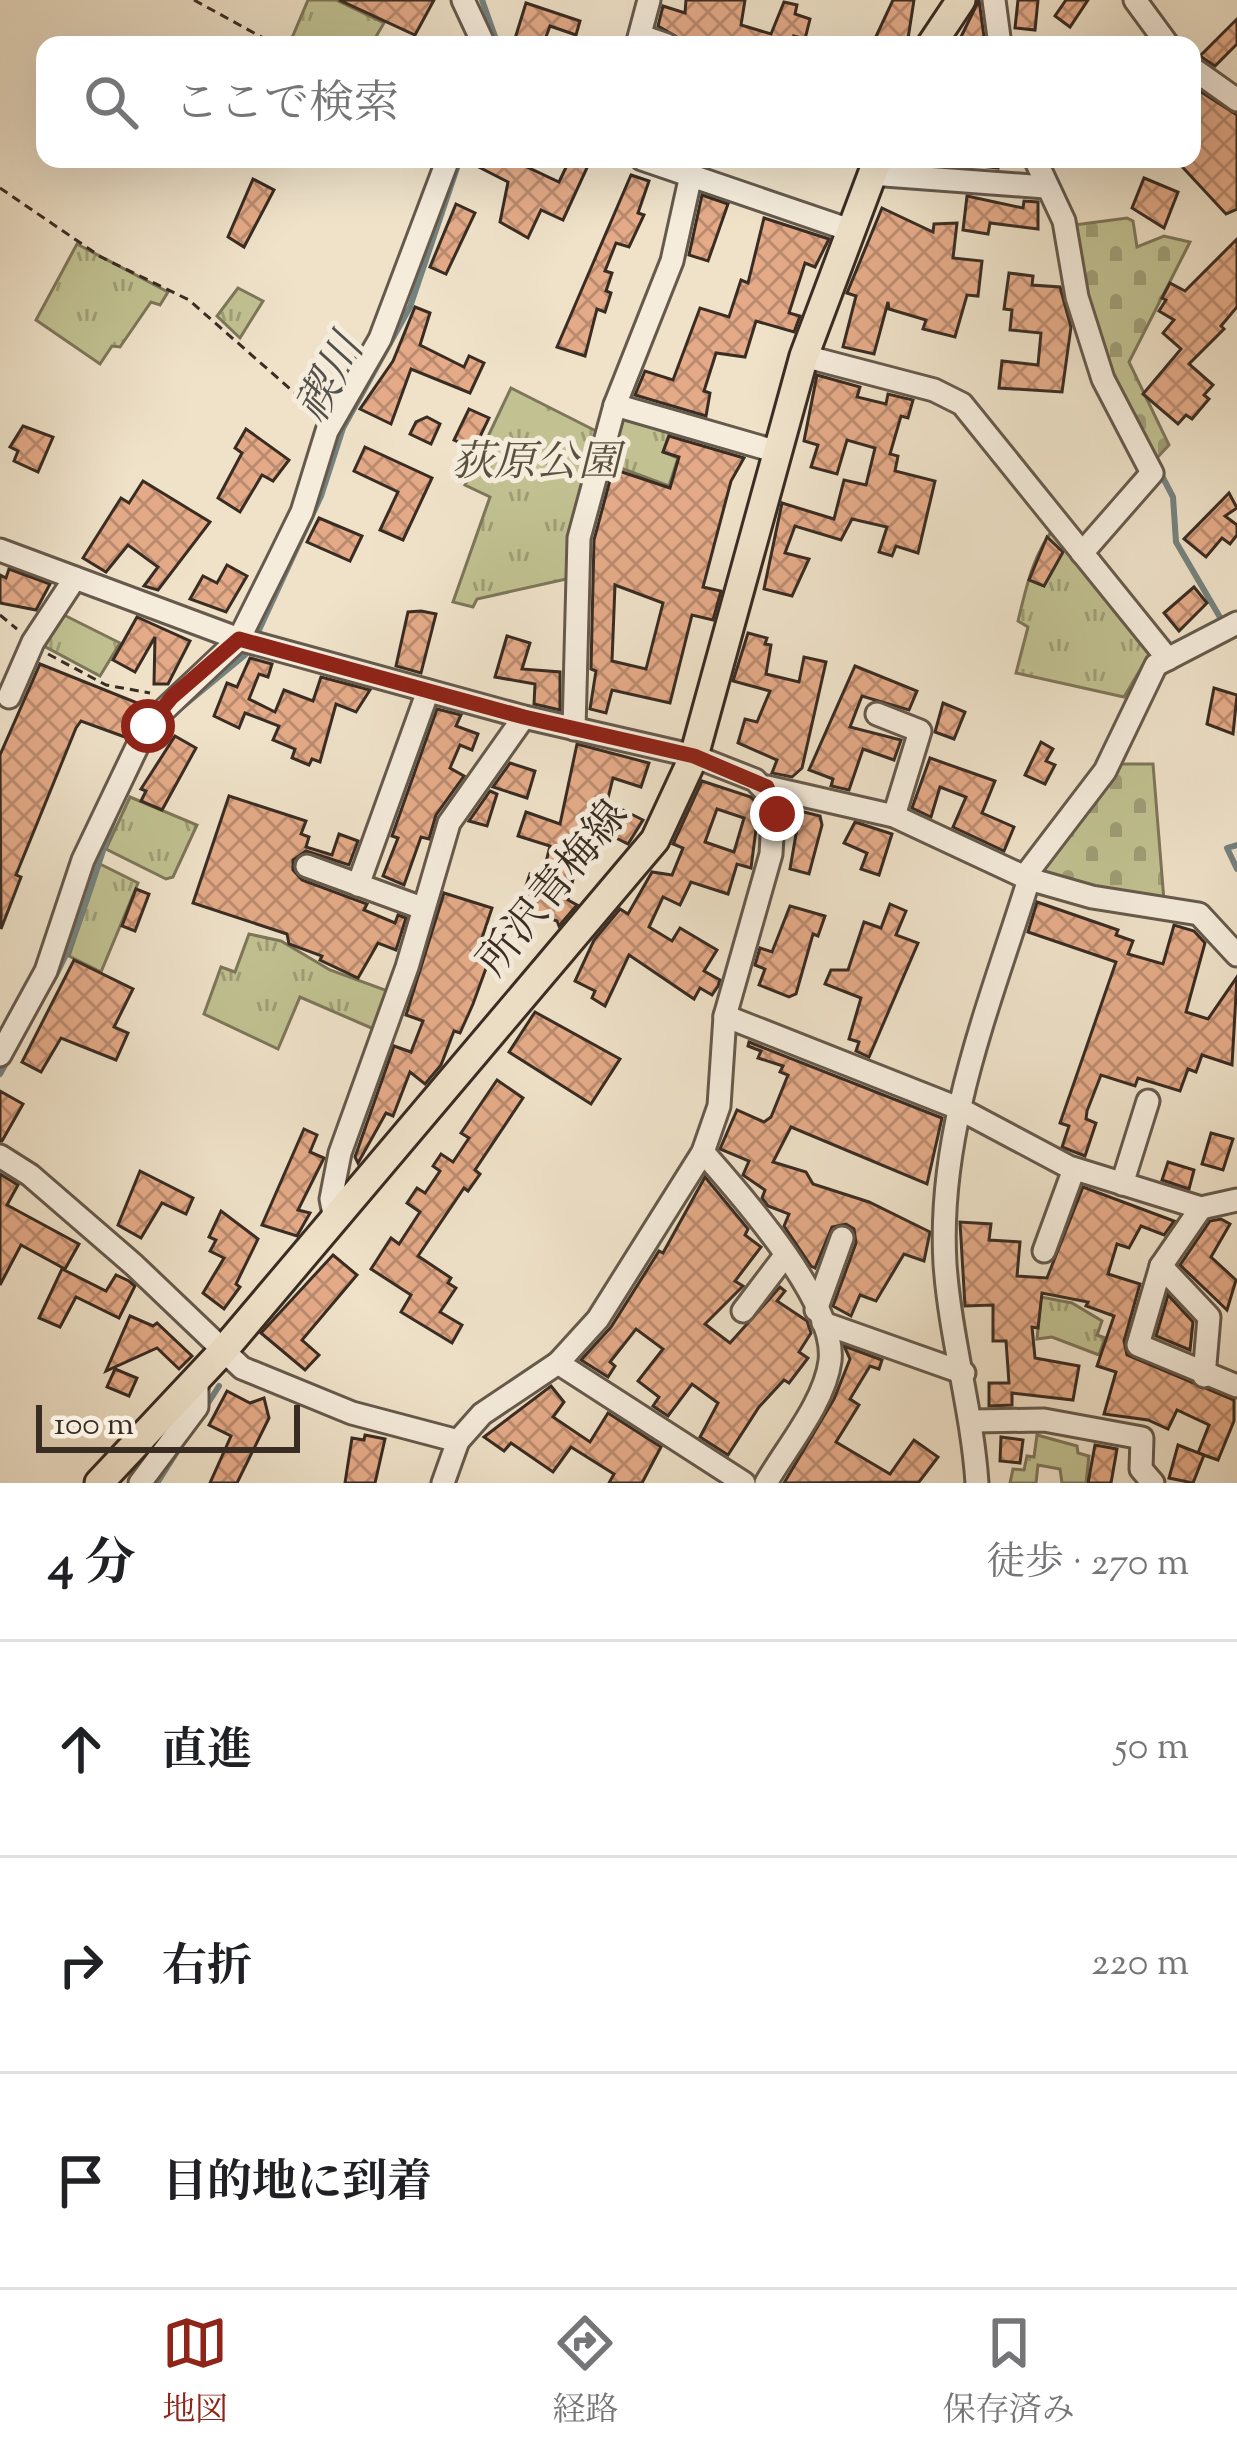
<!DOCTYPE html>
<html lang="ja">
<head>
<meta charset="utf-8">
<style>
	body { margin:0; font-family:"Sorts Mill Goudy","Noto Serif JP",serif; background:#f6f6f6; color:#202124 }
	.scale { position:absolute; left:36px; bottom:30px; width:264px; box-sizing:border-box; padding-left:12px; border:6px solid #392c23; border-top:0; font-size:33px; line-height:42px; white-space:nowrap; color:#392c23; -webkit-text-stroke:9px #f5ecdc; paint-order:stroke }
	.stop { position:absolute; width:36px; height:36px; margin:-27px; border:9px solid #8f2418; border-radius:50%; background:#fff }
	.stop.end { background:#8f2418; border-color:#fff; box-shadow:0 3px 12px #0008 }
	.list { margin:0; padding:0; list-style:none }
	h2 { display:flex; justify-content:space-between; align-items:center; height:156px; margin:0; padding:0 48px; font-size:51px }
	h2 small { font-size:39px; font-weight:400; color:#757577 }
	.list li { display:grid; grid-template-columns:78px 1fr auto; gap:36px; align-items:center; box-sizing:border-box; height:216px; padding:0 48px; border-top:3px solid #e0e0e0 }
	.list b { display:block; font-size:45px; white-space:nowrap }
	.list em { font-size:39px; font-style:normal; color:#757577 }
	.icon { flex:none; width:66px; height:66px; fill:none; stroke:currentColor; stroke-width:2; stroke-linecap:round; stroke-linejoin:round }
	.map { position:relative; flex:none; width:1237px; height:1483px; overflow:hidden }
	.search { position:absolute; background:#fff; box-shadow:0 12px 48px #0002; left:36px; right:36px; top:36px; height:132px; display:flex; align-items:center; gap:30px; box-sizing:border-box; padding:0 42px; border-radius:24px; color:#757577; font-size:45px }
	.sheet { height:804px; background:#fff }
	nav { display:flex; justify-content:space-around; align-items:center; box-sizing:border-box; height:168px; border-top:3px solid #e0e0e0; background:#fff; font-size:33px; color:#757577 }
	nav a { display:grid; justify-items:center; gap:6px }
	nav .on { color:#8f2418 }
	.map>svg:first-child { display:block }
</style>
</head>
<body>
<div class="map">
<svg width="1237" height="1483" viewBox="0 0 1237 1483">
	<defs>
		<pattern id="grass-tufts" width="24" height="20" patternUnits="userSpaceOnUse" patternTransform="scale(3)"><rect width="24" height="20" fill="#c1c191"/><path d="M3 7l-1-3M5 7V3M7 7l1-3M15 17l-1-3M17 17v-4M19 17l1-3" fill="none" stroke="#9e9d76"/></pattern>
		<pattern id="cemetery-stones" width="16" height="16" patternUnits="userSpaceOnUse" patternTransform="scale(3)"><rect width="16" height="16" fill="#c1c191"/><path d="M2 7V4a2 2 0 0 1 4 0v3zM10 15v-3a2 2 0 0 1 4 0v3z" fill="#9e9d76"/></pattern>
		<pattern id="building-cross-hatch" width="8" height="8" patternUnits="userSpaceOnUse" patternTransform="scale(3)"><rect width="8" height="8" fill="#e5ab88"/><path d="M0 0l8 8M0 8l8-8" fill="none" stroke="#bb8b6f"/></pattern>
	</defs>
	<rect width="100%" height="100%" fill="#efe2c9"/>
	<filter id="stains"><feTurbulence type="fractalNoise" baseFrequency=".00167" numOctaves="4"/><feColorMatrix values="0 0 0 0 .2 0 0 0 0 .09 0 0 0 0 .02 0 0 0 .5 -.17"/></filter>
	<radialGradient id="worn" r=".72"><stop offset=".6" stop-color="#630" stop-opacity="0"/><stop offset="1" stop-color="#630" stop-opacity=".3"/></radialGradient>
	<g fill="url(#grass-tufts)" stroke="#7d765a" stroke-width="3">
		<polygon points="308,0 336,0 384,23 371,45 289,45"/>
		<polygon points="77,244 168,292 160,305 151,302 120,347 112,346 100,364 36,320"/>
		<polygon points="238,288 263,301 240,338 217,316"/>
		<polygon points="511,388 598,432 571,578 477,599 473,607 453,602 490,497 465,485"/>
		<polygon points="622,413 672,426 663,452 678,458 669,486 607,463"/>
		<path d="M1055,527L1150,653L1124,697L1016,673L1028,627L1018,621C1026,588 1033,554 1055,527Z"/>
		<polygon points="58,612 120,643 100,676 42,645"/>
		<polygon points="130,797 197,825 173,877 166,879 106,849"/>
		<polygon points="100,864 138,883 101,972 69,956"/>
		<polygon points="249,934 281,941 330,970 396,994 376,1030 300,997 278,1049 204,1014 221,967 235,972"/>
		<polygon points="1041,1297 1072,1303 1102,1321 1097,1335 1105,1338 1099,1355 1052,1337 1037,1339"/>
		<polygon points="1037,1435 1077,1446 1078,1453 1089,1456 1086,1483 1062,1483 1060,1469 1038,1465 1036,1483 1010,1483 1013,1469 1024,1470 1027,1456 1034,1457"/>
	</g>
	<g fill="url(#cemetery-stones)" stroke="#7d765a" stroke-width="3">
		<path d="M1127,218L1133,221L1137,247L1164,236L1190,242L1129,362L1169,445L1155,460C1112,382 1088,314 1074,225Z"/>
		<polygon points="1113,764 1153,764 1164,901 1042,876 1044,860"/>
	</g>
	<g fill="none" stroke-linecap="round" stroke-linejoin="round">
		<g stroke="#748280" stroke-width="6">
			<polyline points="482,0 498,45"/>
			<polyline points="1160,472 1173,497 1176,542 1221,619"/>
			<polyline points="259,630 321,496 343,428 410,307 460,159"/>
			<polyline points="181,708 245,655"/>
			<polyline points="1237,845 1227,848 1237,869"/>
			<path d="M52,982C98,901 105,795 167,721"/>
			<polyline points="0,1074 10,1056"/>
			<polyline points="157,1483 219,1386"/>
		</g>
	</g>
	<g fill="url(#building-cross-hatch)" stroke="#392c23" stroke-width="3" fill-rule="evenodd">
		<polygon points="339,0 434,0 415,35"/>
		<polygon points="686,0 745,0 741,25 771,34 784,2 797,5 795,14 810,19 805,39 794,36 795,45 709,45 689,38 687,43 658,26 663,6 685,13"/>
		<polygon points="893,0 914,0 907,45 872,45"/>
		<polygon points="979,0 985,44 964,39 957,45"/>
		<polygon points="1018,0 1038,0 1035,30 1015,28"/>
		<polygon points="1066,0 1088,0 1070,27 1055,16"/>
		<polygon points="526,3 580,21 576,35 550,26 543,45 513,45"/>
		<polygon points="1237,19 1237,44 1215,66 1200,56"/>
		<polygon points="1192,86 1237,115 1237,209 1226,214 1175,159 1192,159"/>
		<polygon points="463,159 510,159 559,182 570,159 591,159 563,220 541,210 528,238 500,222 508,182"/>
		<polygon points="921,159 999,159 998,168"/>
		<polygon points="631,175 649,181 638,213 644,215 629,247 616,243 605,271 612,273 606,291 611,293 605,312 597,309 585,356 557,347"/>
		<polygon points="1144,178 1178,192 1164,228 1132,208"/>
		<polygon points="253,179 274,190 244,247 228,237"/>
		<polygon points="702,195 728,204 708,261 689,255"/>
		<polygon points="967,196 1023,208 1024,201 1038,202 1038,229 990,223 988,234 963,230"/>
		<polygon points="456,204 475,213 446,274 430,267"/>
		<polygon points="882,208 933,232 934,224 957,223 953,258 982,261 978,296 967,295 955,337 923,329 926,320 889,309 888,302 874,354 843,347 856,296 847,293"/>
		<polygon points="764,218 829,239 815,267 805,263 789,313 800,316 794,332 756,321 745,357 716,353 704,391 710,393 706,416 635,395 645,371 673,380 700,308 729,317 741,280 748,283"/>
		<polygon points="1237,239 1237,307 1221,326 1224,329 1189,364 1213,385 1204,395 1209,399 1192,419 1186,415 1178,424 1143,394 1181,349 1163,333 1174,320 1159,311 1166,300 1162,298 1170,283 1185,291"/>
		<polygon points="1009,273 1033,276 1032,285 1060,287 1071,327 1062,392 999,388 1002,361 1038,365 1041,333 1010,330 1012,310 1004,309"/>
		<polygon points="415,307 430,313 420,345 464,367 469,356 484,363 470,393 411,369 391,424 360,409 393,361"/>
		<polygon points="817,375 860,387 857,397 886,404 888,394 913,400 908,418 901,416 890,454 898,456 895,471 935,481 918,553 896,546 892,556 879,552 887,527 852,519 841,540 795,526 785,553 809,559 792,596 764,589 782,503 834,519 844,480 866,485 875,448 847,440 837,474 811,467 818,445 804,441"/>
		<polygon points="469,409 489,418 474,449 454,440"/>
		<polygon points="427,417 440,424 431,444 410,434 416,422"/>
		<polygon points="23,426 53,437 38,472 14,461 18,451 10,447"/>
		<polygon points="246,429 289,460 273,481 262,475 240,512 218,498 242,453 235,448"/>
		<path d="M669,436L744,458L731,481L703,587L721,591L713,620L692,615L670,703L612,690L606,713L590,709L596,671L591,669L594,540L613,469L670,488L679,457L663,452ZM615,585L663,603L646,669L612,661Z"/>
		<polygon points="365,447 432,478 403,540 380,530 398,492 354,471"/>
		<polygon points="143,481 210,522 158,590 144,586 158,567 128,545 106,572 83,558 121,498 129,503"/>
		<polygon points="1229,493 1237,508 1225,516 1237,525 1237,535 1230,544 1222,538 1206,557 1184,539"/>
		<polygon points="319,518 362,536 350,561 307,542"/>
		<polygon points="1047,537 1063,552 1044,586 1029,580"/>
		<polygon points="227,565 247,576 226,612 190,599 203,576 217,583"/>
		<polygon points="9,569 50,584 36,610 0,603 0,575 6,578"/>
		<polygon points="1194,587 1207,603 1179,631 1164,613"/>
		<polygon points="421,611 436,614 421,673 396,666 408,612"/>
		<polygon points="137,617 190,641 168,684 154,684 155,637 135,672 113,660"/>
		<polygon points="748,633 767,638 765,644 771,645 766,674 799,682 804,657 826,662 802,768 792,777 772,773 777,760 738,743 745,719 757,722 770,691 733,681"/>
		<polygon points="507,636 530,643 522,669 560,672 560,710 534,704 535,684 495,677"/>
		<polygon points="250,658 272,664 268,677 259,674 249,699 275,712 284,690 313,701 321,677 370,690 356,712 336,704 320,762 312,759 309,765 292,758 295,749 273,740 279,726 245,713 239,728 214,716 227,683 237,687"/>
		<polygon points="40,664 140,704 125,737 81,721 76,728 16,875 21,877 1,929 0,755"/>
		<polygon points="855,666 917,691 909,710 862,696 850,727 901,740 894,760 863,749 849,790 831,786 833,779 809,770"/>
		<polygon points="1214,688 1237,695 1233,734 1207,724"/>
		<polygon points="943,703 965,712 954,739 935,732"/>
		<polygon points="437,709 461,715 456,726 478,734 472,750 460,745 450,768 464,776 436,815 429,839 421,837 404,885 383,876 398,838 392,836"/>
		<polygon points="175,736 196,748 162,810 141,801 146,791 141,789"/>
		<polygon points="1041,742 1053,749 1046,761 1055,765 1045,784 1025,775"/>
		<polygon points="577,744 649,763 641,787 613,778 607,802 643,820 628,844 614,837 611,842 585,829 568,900 577,905 559,926 557,921 519,907 530,874 542,878 550,846 518,836 526,812 560,824"/>
		<polygon points="930,758 995,781 982,813 1014,827 1004,851 953,827 966,797 940,787 931,817 912,808"/>
		<polygon points="510,763 535,771 527,798 493,787"/>
		<path d="M702,781L751,797L759,806L751,868L737,864L728,894L691,882L680,905L663,897L649,927L672,941L680,928L717,950L704,971L720,980L718,986L712,995L700,988L694,999L629,955L605,1006L592,998L595,991L575,981L594,940L620,909L628,914L652,872L672,875L683,848L673,844ZM717,809L744,818L734,852L705,842Z"/>
		<polygon points="490,791 497,794 487,826 469,821"/>
		<polygon points="229,796 306,821 301,834 309,837 306,847 332,855 339,834 358,841 349,865 306,851 293,860 293,870 302,880 367,904 364,910 395,923 398,915 406,918 396,950 378,943 358,978 320,960 322,956 289,944 287,934 193,903"/>
		<polygon points="800,811 820,816 822,825 809,874 790,869"/>
		<polygon points="855,822 892,834 879,875 861,869 867,853 844,843"/>
		<polygon points="136,889 149,894 135,931 122,926"/>
		<polygon points="444,893 492,908 481,941 493,949 473,1004 460,1033 454,1031 441,1065 425,1084 410,1072 393,1116 386,1113 358,1163 355,1157 394,1046 411,1052 423,1021 406,1015"/>
		<polygon points="1037,902 1118,930 1116,935 1133,941 1128,954 1163,964 1174,925 1194,931 1205,943 1186,1012 1208,1019 1237,977 1232,1065 1202,1055 1196,1072 1188,1069 1180,1091 1138,1078 1135,1086 1101,1075 1087,1111 1086,1119 1096,1123 1085,1156 1062,1147 1069,1126 1060,1123 1116,962 1028,932"/>
		<polygon points="890,904 906,911 896,935 918,943 869,1057 856,1051 859,1042 849,1039 861,998 825,984 831,970 848,970 864,922 881,928"/>
		<polygon points="790,906 825,916 818,936 813,934 796,994 789,997 759,985 765,969 755,965 760,948 772,952"/>
		<polygon points="74,960 133,989 114,1027 128,1033 116,1060 61,1038 41,1072 22,1062"/>
		<polygon points="535,1012 620,1059 591,1104 509,1052"/>
		<polygon points="749,1042 942,1118 927,1184 791,1127 773,1162 806,1172 813,1184 869,1202 930,1232 924,1261 904,1254 876,1301 860,1295 851,1316 833,1306 856,1243 854,1229 846,1224 832,1227 815,1268 811,1266 784,1226 789,1214 768,1206 762,1198 765,1190 743,1175 749,1161 720,1149 737,1110 764,1122 771,1117 788,1075 780,1072 783,1066 758,1058 761,1051 748,1046"/>
		<polygon points="497,1080 523,1098 475,1170 480,1174 468,1191 464,1188 418,1256 451,1278 448,1283 456,1288 440,1312 462,1325 452,1343 401,1312 411,1295 371,1269 391,1238 399,1244 420,1212 407,1203 417,1188 425,1193 440,1171 433,1166 441,1154 453,1162 469,1138 461,1133"/>
		<polygon points="0,1091 23,1104 2,1141 0,1141"/>
		<polygon points="304,1129 317,1135 310,1152 324,1158 298,1210 310,1213 297,1236 262,1225"/>
		<polygon points="1211,1133 1233,1139 1223,1170 1202,1164"/>
		<polygon points="1168,1162 1194,1170 1189,1189 1162,1180"/>
		<polygon points="140,1171 193,1198 186,1214 162,1203 141,1238 118,1225"/>
		<polygon points="0,1174 18,1185 7,1205 79,1244 65,1269 21,1245 0,1285"/>
		<polygon points="705,1177 748,1229 745,1235 761,1247 735,1281 743,1286 705,1324 730,1343 780,1287 785,1291 777,1301 807,1321 811,1333 799,1352 808,1358 789,1383 784,1380 759,1407 728,1455 700,1437 718,1403 692,1384 668,1416 653,1406 659,1397 638,1381 663,1349 636,1329 610,1362 615,1366 608,1377 581,1360 611,1327 659,1251 663,1253"/>
		<polygon points="1083,1187 1174,1221 1164,1235 1141,1226 1129,1248 1117,1244 1108,1274 1140,1284 1124,1341 1127,1355 1234,1400 1234,1421 1218,1460 1198,1453 1209,1425 1177,1410 1168,1429 1148,1420 1104,1414 1116,1372 1097,1366 1114,1316 1086,1306 1088,1302 1042,1293 1038,1328 1032,1327 1035,1358 1079,1366 1073,1400 1012,1393 1012,1405 989,1406 989,1383 1009,1383 1006,1341 993,1341 993,1305 965,1306 960,1222 991,1224 989,1240 1020,1242 1017,1276 1047,1278"/>
		<polygon points="221,1211 258,1239 236,1284 240,1287 224,1309 203,1293 224,1258 210,1251 216,1240 209,1237"/>
		<polygon points="1221,1219 1230,1224 1211,1257 1236,1280 1227,1310 1180,1265 1210,1221"/>
		<polygon points="333,1255 357,1275 302,1340 319,1355 305,1370 261,1333"/>
		<polygon points="62,1269 106,1291 116,1275 129,1281 135,1286 119,1318 76,1297 60,1327 39,1318"/>
		<polygon points="1168,1295 1193,1322 1190,1350 1156,1336"/>
		<polygon points="130,1316 153,1326 157,1323 192,1356 179,1369 157,1348 106,1371"/>
		<polygon points="844,1346 882,1360 879,1369 870,1366 850,1399 859,1405 836,1442 890,1474 914,1440 938,1457 919,1482 784,1483 834,1399 850,1359"/>
		<polygon points="115,1369 137,1378 129,1396 107,1387"/>
		<polygon points="551,1386 564,1402 553,1417 590,1442 608,1413 661,1447 642,1483 609,1483 614,1474 571,1447 553,1472 511,1443 504,1451 484,1437"/>
		<polygon points="227,1391 250,1403 264,1398 269,1418 237,1483 210,1483 231,1436 209,1425"/>
		<polygon points="365,1435 385,1439 375,1483 345,1483 352,1438 364,1440"/>
		<polygon points="1001,1437 1023,1440 1020,1463 1000,1461"/>
		<polygon points="1095,1445 1117,1449 1111,1483 1088,1483"/>
		<polygon points="1178,1445 1204,1455 1193,1483 1169,1478"/>
	</g>
	<g fill="none" stroke-linecap="round" stroke-linejoin="round">
		<g stroke="#665a4c" stroke-width="27">
			<g id="minor">
				<polyline points="463,0 484,45"/>
				<polyline points="994,0 1000,45"/>
				<polyline points="1135,0 1168,45"/>
				<polyline points="641,36 667,45"/>
				<polyline points="637,45 649,0"/>
				<polyline points="1192,68 1237,100"/>
				<polyline points="642,159 847,229"/>
				<polyline points="1035,159 1064,221 1077,297 1103,379 1152,473 1082,553"/>
				<polyline points="871,174 1045,187"/>
				<polyline points="804,356 934,390 962,404 1168,659"/>
				<polyline points="615,405 778,452"/>
				<polyline points="0,550 239,639 524,717 694,756 755,780 774,800 771,854 725,1016 719,1106 703,1152 598,1319 558,1363 482,1414 458,1441"/>
				<polyline points="9,697 33,642 75,578"/>
				<polyline points="877,714 920,731 894,816"/>
				<polyline points="574,729 579,538 615,405 672,261 691,175"/>
				<polyline points="767,787 894,816 1029,879 1092,897 1199,914 1237,955"/>
				<polyline points="307,866 422,908"/>
				<polyline points="1024,877 1105,771 1156,665 1237,623"/>
				<polyline points="358,885 428,691"/>
				<polyline points="725,1016 958,1108 1069,1167 1201,1208 1237,1200"/>
				<polyline points="0,1055 46,971 83,860 147,726 239,639 276,565 302,512 327,431 380,339 448,159"/>
				<path d="M703,1152C740,1194 837,1302 830,1361C825,1402 786,1448 766,1483"/>
				<polyline points="0,1156 30,1175 134,1265 242,1368 352,1413 458,1441 443,1483"/>
				<polyline points="1122,1184 1148,1101"/>
				<polyline points="1201,1208 1161,1266 1138,1345 1237,1386"/>
				<polyline points="335,1219 331,1199 340,1153 407,967 449,823 524,717"/>
				<polyline points="1044,1251 1074,1169"/>
				<polyline points="1161,1266 1209,1317 1204,1376"/>
				<polyline points="816,1310 842,1238"/>
				<polyline points="743,1311 784,1257"/>
				<polyline points="823,1323 964,1373"/>
				<polyline points="558,1363 744,1483"/>
				<polyline points="972,1421 1044,1420 1142,1438 1141,1469 1153,1483"/>
				<polyline points="140,1483 197,1407 197,1379"/>
				<path d="M977,1483C972,1409 950,1337 945,1264C937,1130 990,1004 1029,879"/>
			</g>
		</g>
		<g stroke="#392c23" stroke-width="33">
			<g id="major">
				<polyline points="931,45 961,0"/>
				<polyline points="99,1483 222,1352 655,840 694,756 804,356 878,159"/>
			</g>
		</g>
		<g stroke="#392c23" stroke-width="3" stroke-dasharray="9 6" stroke-linecap="butt">
			<polyline points="194,0 276,45"/>
			<polyline points="0,188 101,257 189,300 313,409"/>
			<polyline points="0,615 17,629"/>
			<polyline points="48,654 106,685 150,693"/>
		</g>
		<use href="#minor" stroke="#f5ecdc" stroke-width="21"/>
		<use href="#major" stroke="#efe2c9" stroke-width="27"/>
	</g>
	<g fill="none" stroke-linecap="round" stroke-linejoin="round">
		<polyline stroke="#8f2418" stroke-width="15" points="148,726 172,697 239,639 524,717 694,756 767,787 777,814"/>
	</g>
	<g text-anchor="middle" dominant-baseline="central" stroke-width="10" stroke-linejoin="round" paint-order="stroke">
		<g font-size="42" font-style="italic" fill="#5b513e" stroke="#f5ecdc">
			<text x="536" y="465">荻原公園</text>
		</g>
		<g font-size="42" fill="#392c23" stroke="#f5ecdc">
			<text transform="translate(555 890) rotate(-51)">所沢青梅線</text>
		</g>
		<g font-size="45" font-style="italic" fill="#52504a" stroke="#f5ecdc">
			<text transform="translate(333 380) rotate(-62)">禊川</text>
		</g>
	</g>
	<rect width="100%" height="100%" filter="url(#stains)"/>
	<rect width="100%" height="100%" fill="url(#worn)"/>
</svg>
<div class="scale">100 m</div>
<div class="stop" style="left:148px;top:726px"></div>
<div class="stop end" style="left:777px;top:814px"></div>
<div class="search"><svg class="icon" aria-label="search" viewBox="0 0 24 24"><circle cx="10" cy="10" r="6"/><path d="M15 15l6 6"/></svg>ここで検索</div>
</div>
<section class="sheet">
<h2>4 分<small>徒歩 · 270 m</small></h2>
<ul class="list">
<li><svg class="icon" aria-label="ahead" viewBox="0 0 24 24"><path d="M12 20V5M6 11l6-6 6 6"/></svg><div><b>直進</b></div><em>50 m</em></li>
<li><svg class="icon" aria-label="right" viewBox="0 0 24 24"><path d="M7 20v-9h11M14 6l5 5-5 5"/></svg><div><b>右折</b></div><em>220 m</em></li>
<li><svg class="icon" aria-label="arrive" viewBox="0 0 24 24"><path d="M6 21V4h12l-3 4 3 4H6"/></svg><div><b>目的地に到着</b></div></li>
</ul>
</section>
<nav>
<a class="on"><svg class="icon" aria-label="map" viewBox="0 0 24 24"><path d="M3 6l6-2 6 2 6-2v14l-6 2-6-2-6 2zM9 4v14M15 6v14"/></svg>地図</a>
<a><svg class="icon" aria-label="directions" viewBox="0 0 24 24"><path d="M12 3l9 9-9 9-9-9zM9 14v-3h6M13 9l2 2-2 2"/></svg>経路</a>
<a><svg class="icon" aria-label="saved" viewBox="0 0 24 24"><path d="M7 4h10v16l-5-4-5 4z"/></svg>保存済み</a>
</nav>
</body>
</html>
